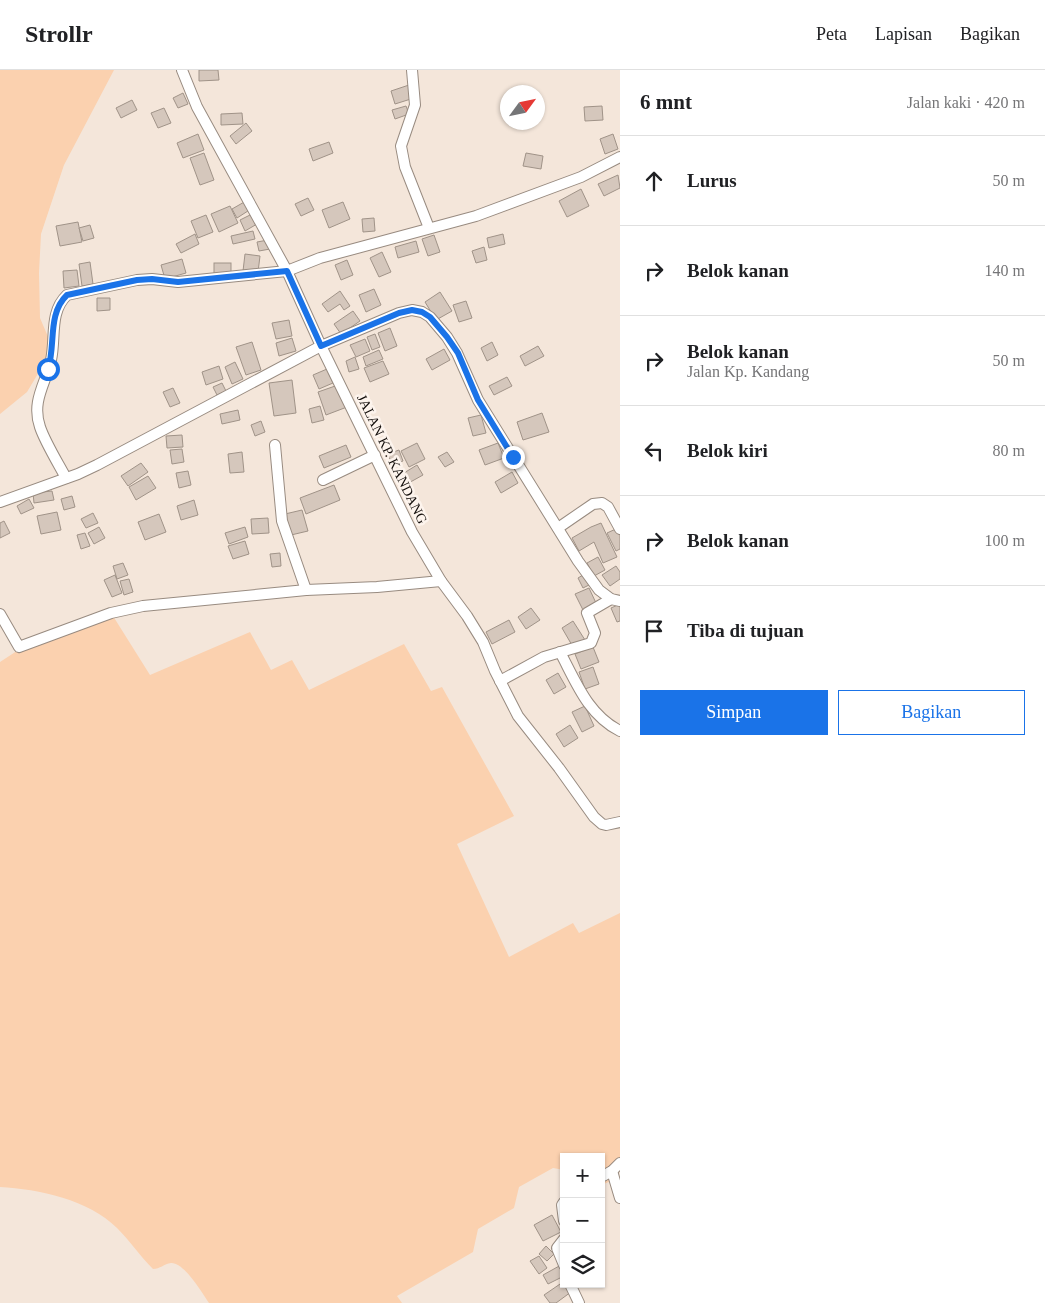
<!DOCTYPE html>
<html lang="id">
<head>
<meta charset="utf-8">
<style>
	body { margin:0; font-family:Georgia,serif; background:#f6f6f6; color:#202124 }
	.controls { position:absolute; right:15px; bottom:15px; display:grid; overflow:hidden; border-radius:0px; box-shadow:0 1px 4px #0004 }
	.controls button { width:45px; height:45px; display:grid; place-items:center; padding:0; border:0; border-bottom:1px solid #e0e0e0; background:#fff; color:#202124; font:25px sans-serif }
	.compass { position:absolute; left:500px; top:15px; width:45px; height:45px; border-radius:50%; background:#fff; box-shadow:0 1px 4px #0004; rotate:57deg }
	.stop { position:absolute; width:15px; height:15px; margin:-11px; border:4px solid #1a73e8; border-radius:50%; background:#fff }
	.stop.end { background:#1a73e8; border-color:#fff; box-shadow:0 1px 5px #0008 }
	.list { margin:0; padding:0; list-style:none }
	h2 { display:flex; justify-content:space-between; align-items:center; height:65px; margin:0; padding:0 20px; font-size:21px }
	h2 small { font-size:16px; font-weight:400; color:#757577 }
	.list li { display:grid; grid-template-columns:32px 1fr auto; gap:15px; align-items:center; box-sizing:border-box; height:90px; padding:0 20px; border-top:1px solid #e0e0e0 }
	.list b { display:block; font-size:19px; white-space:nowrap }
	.list p { margin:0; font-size:16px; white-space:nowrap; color:#757577 }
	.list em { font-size:16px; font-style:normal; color:#757577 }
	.actions { display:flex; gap:10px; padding:15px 20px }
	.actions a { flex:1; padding:11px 0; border:1px solid #1a73e8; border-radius:0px; text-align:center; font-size:18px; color:#1a73e8 }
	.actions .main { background:#1a73e8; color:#fff }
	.icon { flex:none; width:28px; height:28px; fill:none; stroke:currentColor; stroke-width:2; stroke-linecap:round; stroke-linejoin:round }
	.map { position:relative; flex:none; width:620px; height:1233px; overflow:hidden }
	header { display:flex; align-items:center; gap:30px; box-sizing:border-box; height:70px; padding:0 25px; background:#fff; border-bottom:1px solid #e0e0e0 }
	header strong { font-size:24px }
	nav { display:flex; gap:28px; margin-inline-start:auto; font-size:18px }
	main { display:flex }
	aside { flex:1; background:#fff }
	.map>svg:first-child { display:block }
</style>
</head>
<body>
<header>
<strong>Strollr</strong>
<nav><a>Peta</a><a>Lapisan</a><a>Bagikan</a></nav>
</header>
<main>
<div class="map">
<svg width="620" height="1233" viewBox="0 0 620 1233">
	<rect width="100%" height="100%" fill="#f4e6da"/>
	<g fill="#fbd1af">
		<polygon points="0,0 114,0 64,95 41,164 39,203 40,248 49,269 48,287 27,322 0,344"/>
		<path d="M113,546L150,605L250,562L271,600L292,590L309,620L404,574L431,621L442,617L514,746L457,774L509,887L573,853L579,863L620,843V1101L614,1110L601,1115V1087H564V1100L553,1098L519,1117L514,1138L478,1159L473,1182L397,1226L402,1233H209C202,1223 184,1192 171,1193C164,1194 160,1199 153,1199C140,1186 130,1171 117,1158C89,1130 39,1119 0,1117V592L29,573Z"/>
	</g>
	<g fill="#d5c7bc" stroke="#a09388">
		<polygon points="199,0 218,0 219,10 199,11"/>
		<polygon points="409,15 414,28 395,34 391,21"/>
		<polygon points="183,23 188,34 178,38 173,28"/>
		<polygon points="132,30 137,40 121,48 116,38"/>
		<polygon points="406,36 409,44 395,49 392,40"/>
		<polygon points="602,36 603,50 585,51 584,37"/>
		<polygon points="164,38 171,53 158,58 151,43"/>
		<polygon points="242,43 243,54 221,55 221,44"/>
		<polygon points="246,53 252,61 236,74 230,66"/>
		<polygon points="198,64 204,80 183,88 177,73"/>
		<polygon points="613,64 618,79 605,84 600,69"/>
		<polygon points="329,72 333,83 313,91 309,79"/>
		<polygon points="204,83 214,110 200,115 190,88"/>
		<polygon points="526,83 543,86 541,99 523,96"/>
		<polygon points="618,105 620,118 604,126 598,114"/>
		<polygon points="581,119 589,136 567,147 559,131"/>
		<polygon points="308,128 314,140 301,146 295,134"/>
		<polygon points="246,131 251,139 237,148 232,139"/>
		<polygon points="343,132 350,149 329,158 322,140"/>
		<polygon points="230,136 238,153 219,162 211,144"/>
		<polygon points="252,144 257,154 245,161 240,150"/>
		<polygon points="206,145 213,162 198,168 191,151"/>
		<polygon points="374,148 375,161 363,162 362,149"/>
		<polygon points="78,152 82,172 60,176 56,156"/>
		<polygon points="90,155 94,168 83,171 79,158"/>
		<polygon points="253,161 255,169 233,174 231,166"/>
		<polygon points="195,164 199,174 181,183 176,174"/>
		<polygon points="503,164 505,174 489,178 487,168"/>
		<polygon points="434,165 440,182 428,186 422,169"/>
		<polygon points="268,170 270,179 259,181 257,172"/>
		<polygon points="416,171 419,182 398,188 395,177"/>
		<polygon points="484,177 487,190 476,193 472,181"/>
		<polygon points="382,182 391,202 379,207 370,188"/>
		<polygon points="245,184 260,186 258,202 243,201"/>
		<polygon points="182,189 186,203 165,209 161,195"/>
		<polygon points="347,190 353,205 341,210 335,195"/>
		<polygon points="90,192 93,214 82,216 79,194"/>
		<rect x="214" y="193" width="17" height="12"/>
		<polygon points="77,200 79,216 64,218 63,201"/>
		<polygon points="374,219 381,235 366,242 359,225"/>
		<polygon points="340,221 350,236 344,240 340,234 328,242 322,234"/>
		<polygon points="440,222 452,241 436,250 425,232"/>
		<polygon points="97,228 110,228 110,240 97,241"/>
		<polygon points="466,231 472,248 459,252 453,235"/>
		<polygon points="353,241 360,251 341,264 334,254"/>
		<polygon points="289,250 292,266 276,269 272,253"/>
		<polygon points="390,258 397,276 385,281 378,263"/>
		<polygon points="375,264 380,277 372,280 367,267"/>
		<polygon points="292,268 296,281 279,286 276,273"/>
		<polygon points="365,269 370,281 356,287 350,275"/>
		<polygon points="252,272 261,300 246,305 236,277"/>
		<polygon points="492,272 498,285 487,291 481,278"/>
		<polygon points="538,276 544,286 525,296 520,286"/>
		<polygon points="444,279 450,290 432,300 426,289"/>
		<polygon points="379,280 383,289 366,296 363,287"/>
		<polygon points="355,287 359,299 349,302 346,291"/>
		<polygon points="383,291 389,304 370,312 364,298"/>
		<polygon points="235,292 243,309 232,314 225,297"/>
		<polygon points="219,296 223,309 206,315 202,302"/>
		<polygon points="327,299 333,313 319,319 313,305"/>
		<polygon points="507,307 512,316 494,325 489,316"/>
		<polygon points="292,310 296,343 274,346 269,313"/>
		<polygon points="222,313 226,321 217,325 213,317"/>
		<polygon points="338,315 347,337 326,345 318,322"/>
		<polygon points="173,318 180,333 170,337 163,322"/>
		<polygon points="320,336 324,350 312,353 309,339"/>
		<polygon points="238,340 240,350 222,354 220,344"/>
		<polygon points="542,343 549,362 523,370 517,352"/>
		<polygon points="481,345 486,363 473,366 468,348"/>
		<polygon points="261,351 265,362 255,366 251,355"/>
		<polygon points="182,365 183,377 167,378 166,366"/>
		<polygon points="417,373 425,389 409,397 401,381"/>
		<polygon points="498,373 504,388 485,395 479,380"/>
		<polygon points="346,375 351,387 324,398 319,386"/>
		<polygon points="182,379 184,392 172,394 170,380"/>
		<polygon points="399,380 403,391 392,395 388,384"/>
		<polygon points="242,382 244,402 230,403 228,384"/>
		<polygon points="447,382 454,392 445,397 438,387"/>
		<polygon points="141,393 148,402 128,416 121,406"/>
		<polygon points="417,395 423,405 405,415 399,406"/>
		<polygon points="188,401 191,415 179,418 176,403"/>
		<polygon points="512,402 518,413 501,423 495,412"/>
		<polygon points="148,406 156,418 136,430 129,417"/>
		<polygon points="334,415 340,430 306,444 300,428"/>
		<polygon points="52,421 54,430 34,433 33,423"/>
		<polygon points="72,426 75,437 64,440 61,429"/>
		<polygon points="29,429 34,438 21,444 17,436"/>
		<polygon points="194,430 198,445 181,450 177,436"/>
		<polygon points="302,440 308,461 291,465 285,444"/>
		<polygon points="57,442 61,460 41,464 37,446"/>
		<polygon points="93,443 98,453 86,458 81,449"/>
		<polygon points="159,444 166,462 145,470 138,452"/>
		<polygon points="268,448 269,463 252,464 251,449"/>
		<polygon points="4,451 10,463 0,468 0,453"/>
		<polygon points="601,453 617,487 603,493 594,472 579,481 572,468 591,457"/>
		<polygon points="99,457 105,468 94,474 88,463"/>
		<polygon points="245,457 248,467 229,474 225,463"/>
		<polygon points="618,458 620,462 620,479 616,481 607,463"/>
		<polygon points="85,463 90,476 81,479 77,465"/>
		<polygon points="245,471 249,484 233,489 228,476"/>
		<polygon points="280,483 281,496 272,497 270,484"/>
		<polygon points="598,487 605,500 594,506 587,493"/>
		<polygon points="123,493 128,505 117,509 113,496"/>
		<polygon points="616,496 620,502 620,509 610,516 602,505"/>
		<polygon points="115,505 122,523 112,527 104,510"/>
		<polygon points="583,505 589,515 583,518 578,508"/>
		<polygon points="129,509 133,522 124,525 120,511"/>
		<polygon points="589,518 596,533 583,540 575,524"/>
		<polygon points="620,534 620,551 617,552 611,538"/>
		<polygon points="531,538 540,550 526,559 518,547"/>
		<polygon points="509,550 515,562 492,574 486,562"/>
		<polygon points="573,551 585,570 573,577 562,558"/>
		<polygon points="593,577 599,592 581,599 575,584"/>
		<polygon points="593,597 599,614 585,619 579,602"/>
		<polygon points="558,603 566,617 554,624 546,610"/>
		<polygon points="585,636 594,656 582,662 572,642"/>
		<polygon points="570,655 578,668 564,677 556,664"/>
		<polygon points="552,1145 561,1162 543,1171 534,1155"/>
		<polygon points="546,1176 554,1184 547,1191 539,1184"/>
		<polygon points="539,1186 547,1198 539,1204 530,1191"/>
		<polygon points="561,1195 564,1199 564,1206 548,1214 543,1205"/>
		<polygon points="563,1212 571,1222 556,1233 550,1233 544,1225"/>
	</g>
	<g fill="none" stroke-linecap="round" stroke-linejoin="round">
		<g stroke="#988b80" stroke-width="12">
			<g id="street">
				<polyline points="182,0 197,37 287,201 321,276 412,462 441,511 467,546 483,572 495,601 518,646 559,698 594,747 602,754 606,755 620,752"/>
				<polyline points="412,0 415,35 401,76 405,97 429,158"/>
				<polyline points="275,375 282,451 306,520"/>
				<path d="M66,408C58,393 45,372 40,357C31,331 46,313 51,290C56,268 49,242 67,225L137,210L152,209L178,212L287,201L320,188L476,146L581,107L620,87"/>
				<polyline points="323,410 375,385"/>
				<polyline points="0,432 78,404 97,395 321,276 399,243 412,240 422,242 430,247 447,267 457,283 478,330 578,491 599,520 611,529 620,531"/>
				<polyline points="558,458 593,434 602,433 608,437 620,459"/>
				<polyline points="0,544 19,577 111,543 143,536 306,520 377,517 441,511"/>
				<path d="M560,582C576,612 588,645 620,661"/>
				<polyline points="500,611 544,587 591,573 595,563 587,543 611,529"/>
				<polyline points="612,1101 620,1128"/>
				<polyline points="601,1107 612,1101 620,1093"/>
				<polyline points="564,1132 562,1135 564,1151"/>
				<polyline points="564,1169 557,1178 564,1195"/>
				<polyline points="570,1214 579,1233"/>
			</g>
		</g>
		<use href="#street" stroke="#fff" stroke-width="10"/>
	</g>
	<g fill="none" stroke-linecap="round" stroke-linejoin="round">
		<path stroke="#1a73e8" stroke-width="6" d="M48,299C56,275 47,244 67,225L137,210L152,209L178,212L287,201L321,276L399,243L412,240L422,242L430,247L447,267L458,283L478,330L513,387"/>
	</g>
	<g text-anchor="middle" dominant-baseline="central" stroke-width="5" stroke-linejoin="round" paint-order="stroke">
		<g font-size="14" fill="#110c09" stroke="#fdf4ed">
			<text transform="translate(392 389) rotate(64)">JALAN KP. KANDANG</text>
		</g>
	</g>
</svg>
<div class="controls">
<button>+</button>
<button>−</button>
<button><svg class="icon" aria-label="layers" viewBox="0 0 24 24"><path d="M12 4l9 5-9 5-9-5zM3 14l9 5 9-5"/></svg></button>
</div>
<svg class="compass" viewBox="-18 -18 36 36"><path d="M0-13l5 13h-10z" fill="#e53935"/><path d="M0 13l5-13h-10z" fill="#757577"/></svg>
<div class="stop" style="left:48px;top:299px"></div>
<div class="stop end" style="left:513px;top:387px"></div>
</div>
<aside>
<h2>6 mnt<small>Jalan kaki · 420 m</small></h2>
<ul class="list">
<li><svg class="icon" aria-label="ahead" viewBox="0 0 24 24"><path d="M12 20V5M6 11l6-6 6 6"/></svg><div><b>Lurus</b></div><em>50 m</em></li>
<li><svg class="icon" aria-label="right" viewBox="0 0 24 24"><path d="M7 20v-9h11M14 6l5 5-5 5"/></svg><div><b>Belok kanan</b></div><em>140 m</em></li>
<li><svg class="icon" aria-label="right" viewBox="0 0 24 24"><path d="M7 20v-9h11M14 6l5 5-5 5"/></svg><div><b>Belok kanan</b><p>Jalan Kp. Kandang</p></div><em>50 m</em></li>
<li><svg class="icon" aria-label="left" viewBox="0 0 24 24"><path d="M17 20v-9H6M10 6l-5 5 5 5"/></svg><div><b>Belok kiri</b></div><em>80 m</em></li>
<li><svg class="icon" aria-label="right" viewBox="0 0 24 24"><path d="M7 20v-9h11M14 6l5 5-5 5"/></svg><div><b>Belok kanan</b></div><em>100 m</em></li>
<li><svg class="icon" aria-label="arrive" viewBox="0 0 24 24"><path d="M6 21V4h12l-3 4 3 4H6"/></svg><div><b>Tiba di tujuan</b></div></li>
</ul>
<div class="actions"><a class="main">Simpan</a><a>Bagikan</a></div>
</aside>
</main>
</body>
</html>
